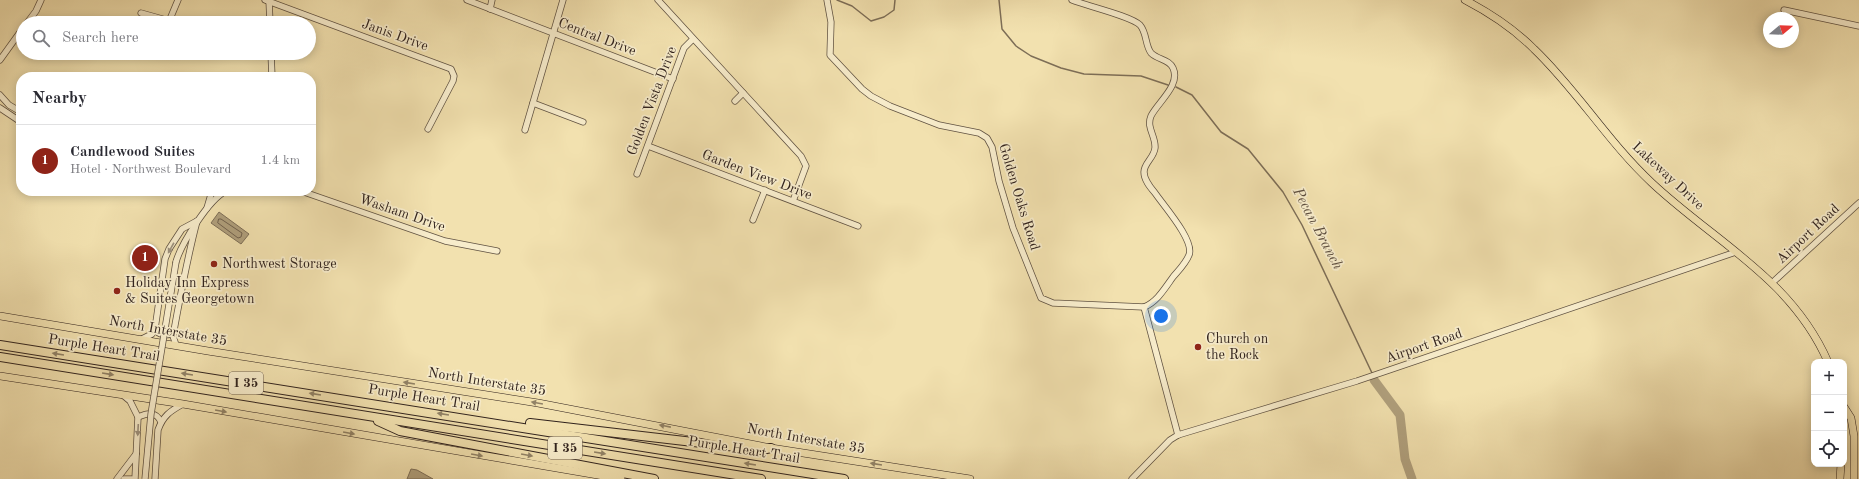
<!DOCTYPE html>
<html lang="en">
<head>
<meta charset="utf-8">
<style>
	body { margin:0; font-family:"Old Standard TT",serif; background:#f2f2f3; color:#2b2b33 }
	.controls { position:absolute; right:12px; bottom:12px; display:grid; overflow:hidden; border-radius:8px; box-shadow:0 2px 10px #0003 }
	.controls button { width:36px; height:36px; display:grid; place-items:center; padding:0; border:0; border-bottom:1px solid #e1e1e2; background:#fff; color:#2b2b33; font:20px sans-serif }
	.compass { position:absolute; left:1763px; top:12px; width:36px; height:36px; border-radius:50%; background:#fff; box-shadow:0 2px 10px #0003; rotate:71deg }
	.you { position:absolute; left:1161px; top:316px; width:14px; height:14px; margin:-10px; border:3px solid #fff; border-radius:50%; background:#1a73e8; box-shadow:0 0 0 6px #1a73e833 }
	.badge { display:grid; place-items:center; width:26px; height:26px; border-radius:50%; background:#8f2418; color:#fff; font-size:13px; font-weight:700 }
	.pin { position:absolute; translate:-50% -50%; border:2px solid #fff; box-shadow:0 1px 4px #0006 }
	.list { margin:0; padding:0; list-style:none }
	h2 { display:flex; justify-content:space-between; align-items:center; height:52px; margin:0; padding:0 16px; font-size:17px }
	h2 small { font-size:13px; font-weight:400; color:#7c7c81 }
	.list li { display:grid; grid-template-columns:26px 1fr auto; gap:12px; align-items:center; box-sizing:border-box; height:72px; padding:0 16px; border-top:1px solid #e1e1e2 }
	.list b { display:block; font-size:15px; white-space:nowrap }
	.list p { margin:0; font-size:13px; white-space:nowrap; color:#7c7c81 }
	.list em { font-size:13px; font-style:normal; color:#7c7c81 }
	.icon { flex:none; width:22px; height:22px; fill:none; stroke:currentColor; stroke-width:2; stroke-linecap:round; stroke-linejoin:round }
	.map { position:relative; flex:none; width:1859px; height:479px; overflow:hidden }
	.search { position:absolute; background:#fff; box-shadow:0 2px 10px #0003; left:16px; top:16px; width:300px; height:44px; display:flex; align-items:center; gap:10px; box-sizing:border-box; padding:0 14px; border-radius:22px; color:#7c7c81; font-size:15px }
	.panel { position:absolute; background:#fff; box-shadow:0 2px 10px #0003; left:16px; top:72px; width:300px; height:124px; border-radius:16px }
	.map>svg:first-child { display:block }
</style>
</head>
<body>
<div class="map">
<svg width="1859" height="479" viewBox="0 0 1859 479">
	<rect width="100%" height="100%" fill="#f2e1af"/>
	<filter id="stains"><feTurbulence type="fractalNoise" baseFrequency=".005" numOctaves="4"/><feColorMatrix values="0 0 0 0 .2 0 0 0 0 .09 0 0 0 0 .02 0 0 0 .5 -.17"/></filter>
	<radialGradient id="worn" r=".72"><stop offset=".6" stop-color="#630" stop-opacity="0"/><stop offset="1" stop-color="#630" stop-opacity=".3"/></radialGradient>
	<g fill="#b0a07d" stroke="#7d6e57">
		<polygon points="219,212 249,234 241,244 211,223"/>
		<polygon points="411,469 417,470 433,479 407,479"/>
	</g>
	<g fill="none" stroke-linecap="round" stroke-linejoin="round">
		<polygon stroke="#70614d" stroke-width="1" points="219,219 221,219 242,233 241,237 238,238 218,223"/>
		<g stroke="#7d6e57" stroke-width="1.5">
			<polyline points="837,0 852,6 871,21 884,17 894,10 895,0"/>
			<polyline points="999,0 1002,29 1016,46 1031,56 1061,68 1084,74 1141,76 1168,85"/>
			<polyline points="1176,87 1192,95 1221,132 1248,149 1283,192 1302,225 1372,373"/>
		</g>
		<polyline stroke="#b0a07d" stroke-width="9" points="1374,380 1400,415 1405,459 1412,479"/>
		<g stroke="#605242" stroke-width="7">
			<g id="minor">
				<polyline points="265,0 451,69 454,76 453,81 428,129"/>
				<polyline points="269,0 270,23"/>
				<polyline points="467,0 673,79"/>
				<polyline points="658,0 801,156 806,166 793,201"/>
				<path d="M827,0L831,22L830,55L862,89L871,96L890,106L939,125L979,133L987,138L992,147L999,181L1013,228L1041,298L1053,303L1144,307C1157,302 1165,288 1173,277C1179,270 1186,263 1189,255C1195,241 1164,206 1155,193C1150,187 1144,180 1144,172C1144,163 1154,158 1155,148C1156,136 1146,128 1151,116C1158,102 1181,85 1173,68C1169,59 1158,60 1151,53C1145,45 1147,33 1140,25C1131,16 1087,6 1072,0"/>
				<polyline points="490,9 492,0"/>
				<polyline points="1784,10 1859,26"/>
				<polyline points="141,13 166,20 170,19 178,0"/>
				<polyline points="27,23 36,11 41,0"/>
				<polyline points="271,53 272,77"/>
				<polyline points="0,60 23,28"/>
				<polyline points="0,95 9,105 21,112"/>
				<polyline points="735,101 743,93"/>
				<polyline points="533,103 583,122"/>
				<polyline points="0,108 21,122"/>
				<polyline points="525,130 563,0"/>
				<polyline points="648,146 858,226"/>
				<polyline points="637,174 684,48 693,39"/>
				<polyline points="301,191 445,241 497,251"/>
				<polyline points="207,208 212,191"/>
				<polyline points="753,220 765,190"/>
				<path d="M176,262C181,244 209,199 226,191"/>
				<polyline points="1773,282 1859,203"/>
				<polyline points="1144,307 1178,435"/>
				<path d="M155,329C159,336 167,336 174,333"/>
				<polyline points="142,339 152,334 155,329 165,259 169,249 182,229 197,221"/>
				<path d="M176,345L173,336C180,297 187,259 197,221"/>
				<polyline points="124,396 130,401 138,417 135,479"/>
				<path d="M138,417C148,413 156,411 161,422"/>
				<polyline points="117,479 136,454"/>
				<polyline points="124,479 132,479"/>
				<path d="M155,479L158,430C163,416 170,411 183,404"/>
				<polyline points="1132,479 1170,440 1178,435 1357,381 1736,252"/>
			</g>
		</g>
		<g stroke="#30221d" stroke-width="8">
			<g id="major">
				<path d="M1465,0C1490,13 1514,29 1534,49C1577,90 1608,142 1652,183C1715,242 1792,279 1828,362"/>
				<polyline points="0,316 208,351 538,403 771,448 970,479"/>
				<polyline points="0,376 183,404 621,479"/>
				<polyline points="1844,407 1851,418 1854,436 1854,479"/>
				<polyline points="1840,479 1841,464"/>
			</g>
		</g>
		<g stroke="#30221d" stroke-width="10">
			<g id="highway">
				<polyline points="0,345 844,479"/>
				<polyline points="0,357 761,479"/>
				<polyline points="378,421 400,431 654,479"/>
				<polyline points="530,423 762,450 771,448"/>
			</g>
		</g>
		<use href="#minor" stroke="#f7eccb" stroke-width="5.5"/>
		<use href="#major" stroke="#f2e1af" stroke-width="7"/>
		<use href="#highway" stroke="#f2e1af" stroke-width="8"/>
		<g stroke="#605242" stroke-width="7" stroke-linecap="butt">
			<polyline id="minor-bridge" points="145,479 151,414 176,262"/>
		</g>
		<use href="#minor-bridge" stroke="#f7eccb" stroke-width="5.5"/>
	</g>
	<defs><path id="oneway-solid" d="M-6-.8H1V-3.2L6.5 0L1 3.2V.8H-6Z"/></defs>
	<g fill="#9d917d">
		<use href="#oneway-solid" transform="translate(171 248) rotate(119)"/>
		<use href="#oneway-solid" transform="translate(138 430) rotate(93)"/>
	</g>
	<g fill="#918266">
		<use href="#oneway-solid" transform="translate(58 354) rotate(-171)"/>
		<use href="#oneway-solid" transform="translate(108 374) rotate(9)"/>
		<use href="#oneway-solid" transform="translate(187 374) rotate(-171)"/>
		<use href="#oneway-solid" transform="translate(409 383) rotate(-171)"/>
		<use href="#oneway-solid" transform="translate(315 394) rotate(-171)"/>
		<use href="#oneway-solid" transform="translate(537 403) rotate(-170)"/>
		<use href="#oneway-solid" transform="translate(221 411) rotate(10)"/>
		<use href="#oneway-solid" transform="translate(443 414) rotate(-171)"/>
		<use href="#oneway-solid" transform="translate(665 426) rotate(-169)"/>
		<use href="#oneway-solid" transform="translate(349 433) rotate(10)"/>
		<use href="#oneway-solid" transform="translate(600 453) rotate(9)"/>
		<use href="#oneway-solid" transform="translate(477 455) rotate(10)"/>
		<use href="#oneway-solid" transform="translate(527 455) rotate(10)"/>
		<use href="#oneway-solid" transform="translate(750 464) rotate(-171)"/>
		<use href="#oneway-solid" transform="translate(876 464) rotate(-171)"/>
	</g>
	<g fill="#8f2418" stroke="#f7eccb" stroke-width="1.5">
		<circle cx="214" cy="264" r="4"/>
		<circle cx="117" cy="291" r="4"/>
		<circle cx="1198" cy="347" r="4"/>
	</g>
	<g text-anchor="middle" dominant-baseline="central" stroke-width="3.5" stroke-linejoin="round" paint-order="stroke">
		<g fill="#f7eccb" stroke="#6c5f51" stroke-width="1">
			<rect x="229" y="372" width="34" height="22" rx="3"/>
			<rect x="548" y="437" width="34" height="22" rx="3"/>
		</g>
		<g font-size="13" font-weight="bold" fill="#30221d">
			<text x="246" y="383">I 35</text>
			<text x="565" y="448">I 35</text>
		</g>
		<g font-size="14" fill="#30221d" stroke="#f7eccb">
			<text transform="translate(395 35) rotate(20)">Janis Drive</text>
			<text transform="translate(597 37) rotate(21)">Central Drive</text>
			<text transform="translate(652 101) rotate(-69)">Golden Vista Drive</text>
			<text transform="translate(757 175) rotate(21)">Garden View Drive</text>
			<text transform="translate(1668 176) rotate(43)">Lakeway Drive</text>
			<text transform="translate(1019 197) rotate(73)">Golden Oaks Road</text>
			<text transform="translate(402 213) rotate(19)">Washam Drive</text>
			<text transform="translate(1808 234) rotate(-43)">Airport Road</text>
			<text transform="translate(168 331) rotate(10)">North Interstate 35</text>
			<text transform="translate(1424 346) rotate(-19)">Airport Road</text>
			<text transform="translate(104 348) rotate(9)">Purple Heart Trail</text>
			<text transform="translate(487 382) rotate(9)">North Interstate 35</text>
			<text transform="translate(424 398) rotate(9)">Purple Heart Trail</text>
			<text transform="translate(806 439) rotate(10)">North Interstate 35</text>
			<text transform="translate(744 450) rotate(9)">Purple Heart Trail</text>
		</g>
		<g font-size="14" fill="#30221d" stroke="#f7eccb" text-anchor="start">
			<text x="222" y="264">Northwest Storage</text>
			<text x="125" y="283">Holiday Inn Express<tspan x="125" dy="16">&amp; Suites Georgetown</tspan></text>
			<text x="1206" y="339">Church on<tspan x="1206" dy="16">the Rock</tspan></text>
		</g>
		<g font-size="15" font-style="italic" fill="#5d4e3f" stroke="#f7eccb">
			<text transform="translate(1317 229) rotate(62)">Pecan Branch</text>
		</g>
	</g>
	<rect width="100%" height="100%" filter="url(#stains)"/>
	<rect width="100%" height="100%" fill="url(#worn)"/>
</svg>
<div class="controls">
<button>+</button>
<button>−</button>
<button><svg class="icon" aria-label="locate" viewBox="0 0 24 24"><circle cx="12" cy="12" r="6"/><path d="M12 2v4M12 18v4M2 12h4M18 12h4"/></svg></button>
</div>
<svg class="compass" viewBox="-18 -18 36 36"><path d="M0-13l5 13h-10z" fill="#e53935"/><path d="M0 13l5-13h-10z" fill="#7c7c81"/></svg>
<div class="you"></div>
<div class="pin badge" style="left:145px;top:258px">1</div>
<div class="search"><svg class="icon" aria-label="search" viewBox="0 0 24 24"><circle cx="10" cy="10" r="6"/><path d="M15 15l6 6"/></svg>Search here</div>
<section class="panel">
<h2>Nearby<small></small></h2>
<ul class="list">
<li><span class="badge">1</span><div><b>Candlewood Suites</b><p>Hotel · Northwest Boulevard</p></div><em>1.4 km</em></li>
</ul>
</section>
</div>
</body>
</html>
